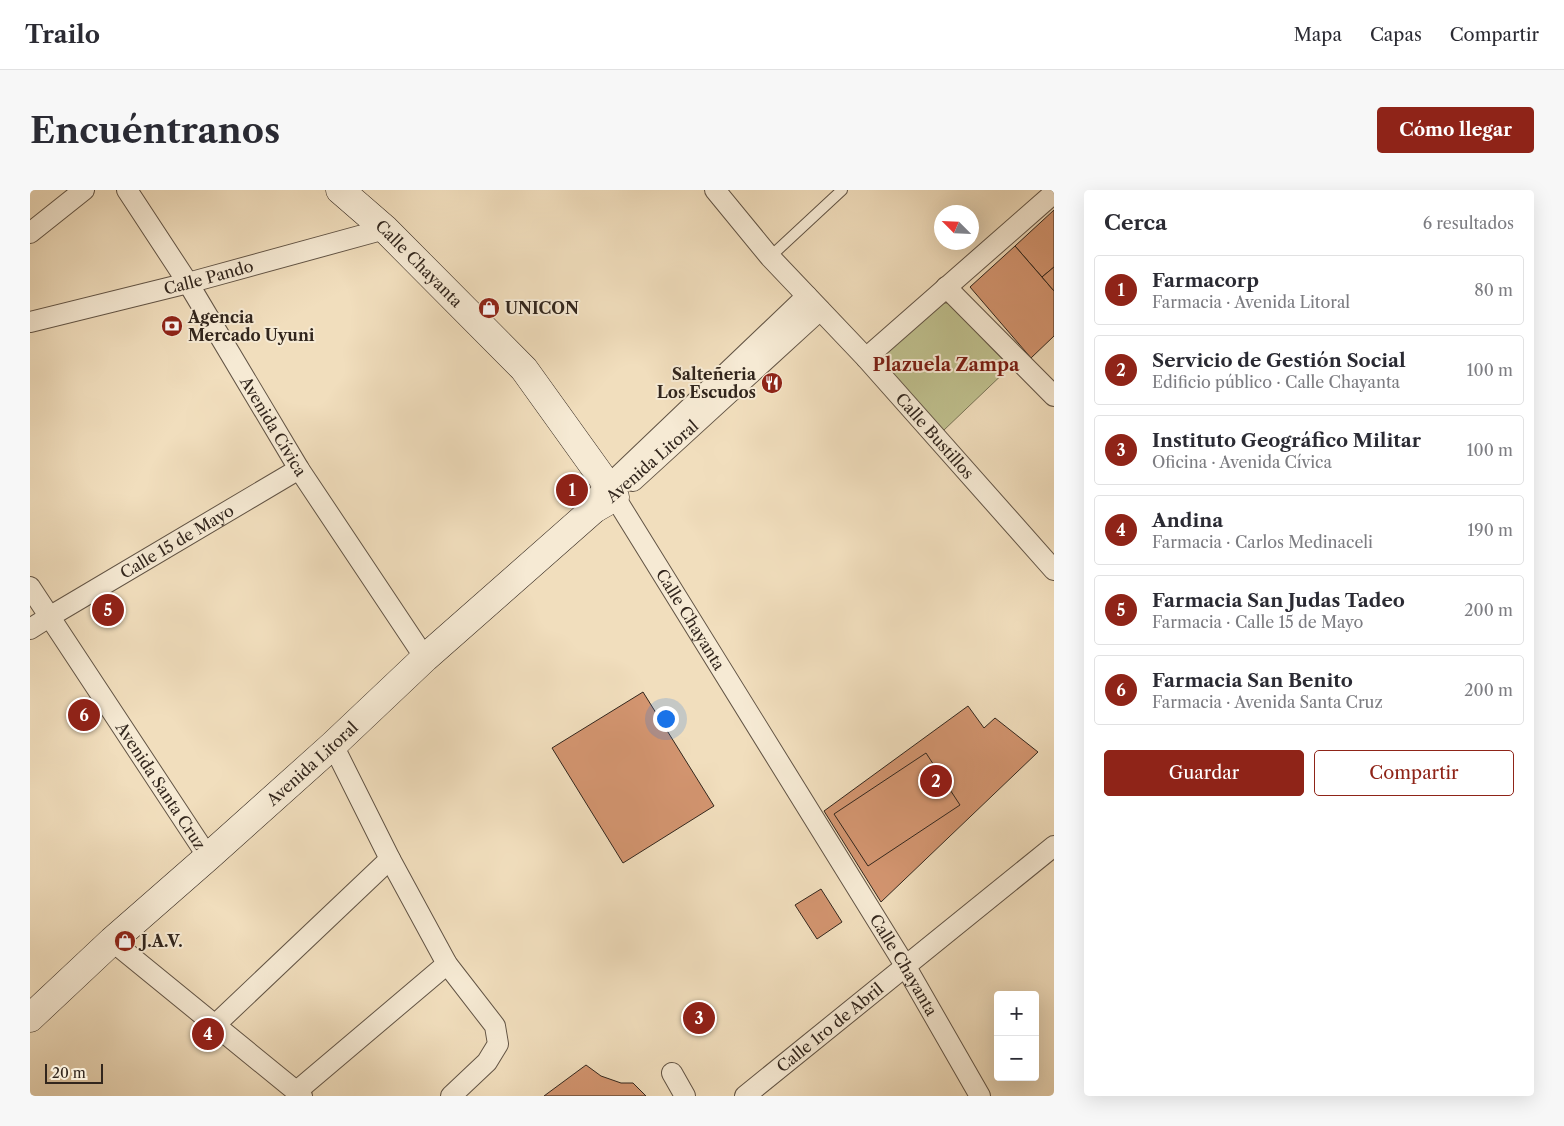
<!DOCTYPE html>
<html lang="es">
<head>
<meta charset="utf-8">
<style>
	body { margin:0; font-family:"Libre Caslon Text",serif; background:#f7f7f7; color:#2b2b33 }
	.controls { position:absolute; right:15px; bottom:15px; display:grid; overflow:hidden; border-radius:5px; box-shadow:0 5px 20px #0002 }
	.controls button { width:45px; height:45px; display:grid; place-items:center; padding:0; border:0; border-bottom:1px solid #e1e1e2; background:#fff; color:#2b2b33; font:25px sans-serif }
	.compass { position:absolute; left:904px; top:15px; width:45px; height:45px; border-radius:50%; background:#fff; box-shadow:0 5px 20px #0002; rotate:294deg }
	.scale { position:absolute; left:15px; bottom:12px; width:58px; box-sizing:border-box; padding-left:5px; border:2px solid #32261d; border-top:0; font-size:14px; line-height:18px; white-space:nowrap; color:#32261d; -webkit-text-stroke:4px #f6ead4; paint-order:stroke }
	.you { position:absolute; left:635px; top:528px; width:18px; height:18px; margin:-12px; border:4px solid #fff; border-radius:50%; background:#1a73e8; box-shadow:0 0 0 8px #1a73e833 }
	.badge { display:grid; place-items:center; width:32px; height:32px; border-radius:50%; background:#8f2418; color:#fff; font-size:16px; font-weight:700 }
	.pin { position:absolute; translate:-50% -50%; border:2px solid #fff; box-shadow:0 1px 5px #0006 }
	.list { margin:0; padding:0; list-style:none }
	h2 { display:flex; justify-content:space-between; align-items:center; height:65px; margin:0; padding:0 20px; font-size:21px }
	h2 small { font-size:16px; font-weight:400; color:#7c7c81 }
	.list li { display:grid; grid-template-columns:32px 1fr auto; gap:15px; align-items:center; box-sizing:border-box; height:70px; margin:0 10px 10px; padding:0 10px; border:1px solid #e1e1e2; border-radius:5px }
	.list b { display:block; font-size:19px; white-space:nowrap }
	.list p { margin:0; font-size:16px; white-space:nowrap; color:#7c7c81 }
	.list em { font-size:16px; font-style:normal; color:#7c7c81 }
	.actions { display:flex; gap:10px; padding:15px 20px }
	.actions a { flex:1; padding:11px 0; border:1px solid #8f2418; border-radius:5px; text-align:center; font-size:18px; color:#8f2418 }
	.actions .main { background:#8f2418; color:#fff }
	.map { position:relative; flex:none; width:1024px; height:906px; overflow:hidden; border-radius:5px }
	header { display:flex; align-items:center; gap:30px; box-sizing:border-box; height:70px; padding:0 25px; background:#fff; border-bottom:1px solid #e1e1e2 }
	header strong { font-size:24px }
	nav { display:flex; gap:28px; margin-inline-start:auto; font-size:18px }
	.intro { display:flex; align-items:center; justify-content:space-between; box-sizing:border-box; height:120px; padding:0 30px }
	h1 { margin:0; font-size:35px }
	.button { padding:12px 22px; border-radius:5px; background:#8f2418; color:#fff; font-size:18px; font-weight:700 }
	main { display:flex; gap:30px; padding:0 30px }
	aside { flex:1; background:#fff; border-radius:5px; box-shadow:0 5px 20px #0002 }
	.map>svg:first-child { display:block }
</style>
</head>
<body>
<header>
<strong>Trailo</strong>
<nav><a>Mapa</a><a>Capas</a><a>Compartir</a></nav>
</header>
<div class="intro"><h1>Encuéntranos</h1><a class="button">Cómo llegar</a></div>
<main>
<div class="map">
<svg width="1024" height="906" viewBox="0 0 1024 906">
	<rect width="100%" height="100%" fill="#f1debd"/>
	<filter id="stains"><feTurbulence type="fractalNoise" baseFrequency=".004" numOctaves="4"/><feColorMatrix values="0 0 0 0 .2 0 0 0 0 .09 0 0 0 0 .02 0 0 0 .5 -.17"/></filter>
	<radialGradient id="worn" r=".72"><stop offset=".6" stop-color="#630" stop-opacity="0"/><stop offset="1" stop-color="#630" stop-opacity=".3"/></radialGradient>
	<polygon fill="#bfc08e" stroke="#787356" points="907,113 918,113 980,177 914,240 860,184 855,174 854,163"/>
	<g fill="#d39570" stroke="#32261d">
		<polygon points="1024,20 1024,77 1012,87 985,56"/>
		<polygon points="985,56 1024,101 1024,146 1001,168 940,97"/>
		<polygon points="1024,77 1024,101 1012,87"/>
		<polygon points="613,502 684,616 593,673 522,558"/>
		<polygon points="938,516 954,538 965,528 1008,562 851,712 794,621"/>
		<polygon points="896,563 930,615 838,676 804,624"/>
		<polygon points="791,699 812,732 787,749 765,715"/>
		<polygon points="556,875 571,886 591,893 603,893 616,906 514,906"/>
	</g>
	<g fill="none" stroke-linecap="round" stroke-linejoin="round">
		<g stroke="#625445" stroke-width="12">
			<polyline id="lane" points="740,67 812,0"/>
		</g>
		<g stroke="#625445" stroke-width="22">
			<g id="street">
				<path id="s1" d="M97,0L158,93L269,279L395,468"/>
				<path id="s2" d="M685,0L740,67L836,168L1024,380"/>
				<polyline points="0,43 54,0"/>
				<polyline points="916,97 1024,206"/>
				<path id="s3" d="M777,106L578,296L876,777L950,906"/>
				<path id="s4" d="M0,132L158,93L355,39"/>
				<polyline points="836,168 1024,3"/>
				<polyline points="603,291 790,120"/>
				<path id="s5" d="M0,397L178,667"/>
				<path id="s6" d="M0,439L19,427L269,279"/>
				<polyline points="303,555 360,669 417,774 465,836 468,854 457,872 421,906"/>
				<polyline points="82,751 272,906"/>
				<polyline points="185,835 360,669"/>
				<polyline points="642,883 655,906"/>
				<polyline points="267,901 417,774"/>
				<path id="s7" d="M715,906L1024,656"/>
			</g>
		</g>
		<g stroke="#32261d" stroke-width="29">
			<g id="secondary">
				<path id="s8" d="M310,0L355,39L494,179L578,296L564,319"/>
				<path id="s9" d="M0,828L82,751L178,667L303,555L395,468L564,319L585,307"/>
			</g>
		</g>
		<use href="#lane" stroke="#f6ead4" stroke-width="10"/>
		<use href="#street" stroke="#f6ead4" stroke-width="20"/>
		<use href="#secondary" stroke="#f6ead4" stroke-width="28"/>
	</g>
	<defs>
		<g id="shop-disc" transform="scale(1.125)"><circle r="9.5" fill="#8f2418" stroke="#f6ead4"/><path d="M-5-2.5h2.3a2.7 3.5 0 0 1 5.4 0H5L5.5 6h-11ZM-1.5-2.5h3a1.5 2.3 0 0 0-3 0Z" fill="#fff"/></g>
		<g id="bank-disc" transform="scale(1.125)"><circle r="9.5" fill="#8f2418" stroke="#f6ead4"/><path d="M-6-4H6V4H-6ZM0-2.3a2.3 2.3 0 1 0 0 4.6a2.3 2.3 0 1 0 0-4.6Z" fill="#fff"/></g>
		<g id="restaurant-disc" transform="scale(1.125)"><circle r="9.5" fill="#8f2418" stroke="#f6ead4"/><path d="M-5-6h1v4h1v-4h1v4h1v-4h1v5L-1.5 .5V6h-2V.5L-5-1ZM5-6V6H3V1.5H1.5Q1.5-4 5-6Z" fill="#fff"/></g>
	</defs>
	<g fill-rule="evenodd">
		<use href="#shop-disc" x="459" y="118"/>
		<use href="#bank-disc" x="142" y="136"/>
		<use href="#restaurant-disc" x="742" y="193"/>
		<use href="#shop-disc" x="95" y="751"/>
	</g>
	<g text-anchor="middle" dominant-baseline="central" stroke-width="4" stroke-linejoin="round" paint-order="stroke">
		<g font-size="16" fill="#32261d" stroke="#f6ead4">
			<text stroke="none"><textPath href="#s8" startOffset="108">Calle Chayanta</textPath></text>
			<text stroke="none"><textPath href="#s4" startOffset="184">Calle Pando</textPath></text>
			<text stroke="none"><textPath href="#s1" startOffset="278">Avenida Cívica</textPath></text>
			<text stroke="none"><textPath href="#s2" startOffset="330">Calle Bustillos</textPath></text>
			<text transform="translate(622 271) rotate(-41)">Avenida Litoral</text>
			<text stroke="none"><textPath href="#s6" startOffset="171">Calle 15 de Mayo</textPath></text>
			<text stroke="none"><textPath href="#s3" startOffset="432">Calle Chayanta</textPath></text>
			<text stroke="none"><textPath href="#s9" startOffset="380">Avenida Litoral</textPath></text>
			<text stroke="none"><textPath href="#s5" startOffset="238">Avenida Santa Cruz</textPath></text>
			<text stroke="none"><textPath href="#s3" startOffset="838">Calle Chayanta</textPath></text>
			<text stroke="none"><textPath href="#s7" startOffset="109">Calle 1ro de Abril</textPath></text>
		</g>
		<g font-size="16" font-weight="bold" fill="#32261d" stroke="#f6ead4" text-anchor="start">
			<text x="475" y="118">UNICON</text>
			<text x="158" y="127">Agencia<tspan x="158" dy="18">Mercado Uyuni</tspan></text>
			<text x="726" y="184" text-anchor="end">Salteñeria<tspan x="726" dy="18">Los Escudos</tspan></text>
			<text x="111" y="751">J.A.V.</text>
		</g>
		<g font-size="18" font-weight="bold" fill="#7a1f14" stroke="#f6ead4">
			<text x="916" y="175">Plazuela Zampa</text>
		</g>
	</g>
	<rect width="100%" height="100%" filter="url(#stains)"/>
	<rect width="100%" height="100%" fill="url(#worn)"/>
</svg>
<div class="controls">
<button>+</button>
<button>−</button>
</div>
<svg class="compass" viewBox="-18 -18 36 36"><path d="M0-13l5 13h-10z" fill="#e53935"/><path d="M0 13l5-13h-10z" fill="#7c7c81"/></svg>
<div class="scale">20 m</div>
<div class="you"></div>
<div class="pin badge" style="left:542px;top:300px">1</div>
<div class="pin badge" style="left:906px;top:591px">2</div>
<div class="pin badge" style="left:669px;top:828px">3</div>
<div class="pin badge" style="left:178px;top:844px">4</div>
<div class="pin badge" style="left:78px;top:420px">5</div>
<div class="pin badge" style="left:54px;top:525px">6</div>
</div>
<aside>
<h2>Cerca<small>6 resultados</small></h2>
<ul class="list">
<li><span class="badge">1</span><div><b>Farmacorp</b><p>Farmacia · Avenida Litoral</p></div><em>80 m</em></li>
<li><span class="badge">2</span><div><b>Servicio de Gestión Social</b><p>Edificio público · Calle Chayanta</p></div><em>100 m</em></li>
<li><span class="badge">3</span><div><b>Instituto Geográfico Militar</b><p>Oficina · Avenida Cívica</p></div><em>100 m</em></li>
<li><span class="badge">4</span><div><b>Andina</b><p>Farmacia · Carlos Medinaceli</p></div><em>190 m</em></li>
<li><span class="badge">5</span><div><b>Farmacia San Judas Tadeo</b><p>Farmacia · Calle 15 de Mayo</p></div><em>200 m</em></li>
<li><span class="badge">6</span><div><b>Farmacia San Benito</b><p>Farmacia · Avenida Santa Cruz</p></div><em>200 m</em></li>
</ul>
<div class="actions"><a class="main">Guardar</a><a>Compartir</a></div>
</aside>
</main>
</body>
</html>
